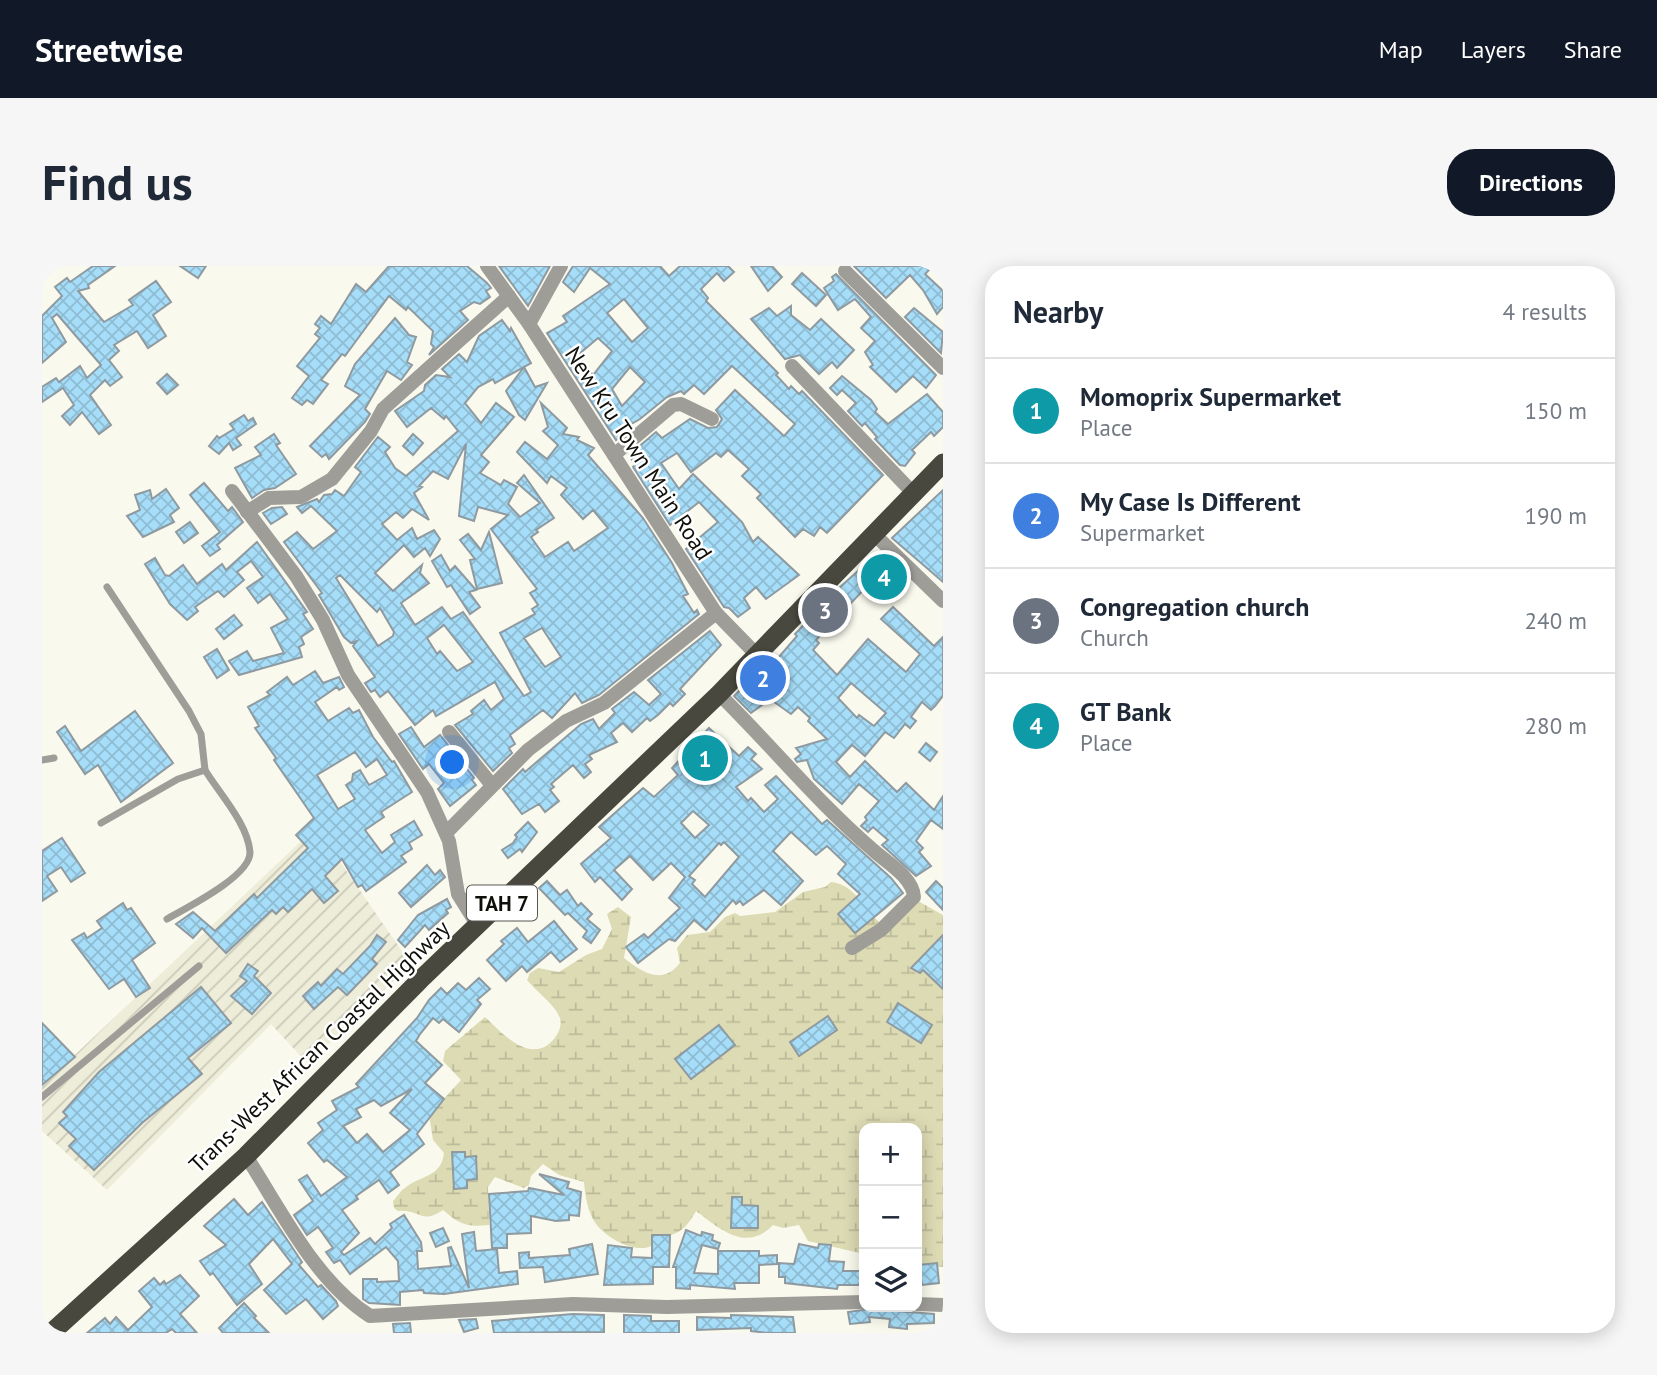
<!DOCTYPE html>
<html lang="en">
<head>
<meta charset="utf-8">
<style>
	body { margin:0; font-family:"PT Sans",sans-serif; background:#f6f6f7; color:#1f2937 }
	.controls { position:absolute; right:21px; bottom:21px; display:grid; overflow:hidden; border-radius:14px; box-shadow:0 4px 18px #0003 }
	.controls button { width:63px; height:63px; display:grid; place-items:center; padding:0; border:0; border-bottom:2px solid #e0e1e3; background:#fff; color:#1f2937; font:35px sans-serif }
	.you { position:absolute; left:411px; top:497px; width:24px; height:24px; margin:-18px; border:5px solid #fff; border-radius:50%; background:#1a73e8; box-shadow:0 0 0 10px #1a73e833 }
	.badge { display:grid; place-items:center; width:46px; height:46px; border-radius:50%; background:#111827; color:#fff; font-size:23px; font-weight:700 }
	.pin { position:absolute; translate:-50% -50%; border:4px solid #fff; box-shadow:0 2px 7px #0006 }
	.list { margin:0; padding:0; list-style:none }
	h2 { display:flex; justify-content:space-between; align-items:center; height:91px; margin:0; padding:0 28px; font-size:30px }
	h2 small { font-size:23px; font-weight:400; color:#747a83 }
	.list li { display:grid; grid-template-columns:46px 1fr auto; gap:21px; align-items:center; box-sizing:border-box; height:105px; padding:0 28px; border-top:2px solid #e0e1e3 }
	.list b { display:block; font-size:26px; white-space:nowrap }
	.list p { margin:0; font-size:23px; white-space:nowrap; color:#747a83 }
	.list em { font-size:23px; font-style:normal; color:#747a83 }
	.icon { flex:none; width:38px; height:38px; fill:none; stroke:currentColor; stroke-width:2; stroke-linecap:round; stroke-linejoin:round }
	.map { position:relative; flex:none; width:901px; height:1067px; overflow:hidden; border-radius:28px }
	header { display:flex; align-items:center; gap:42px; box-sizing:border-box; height:98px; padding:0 35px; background:#111827; color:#fff }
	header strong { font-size:33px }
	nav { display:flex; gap:38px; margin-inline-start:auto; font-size:24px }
	.intro { display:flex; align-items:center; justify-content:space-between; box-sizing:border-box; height:168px; padding:0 42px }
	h1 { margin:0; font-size:49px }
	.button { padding:18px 32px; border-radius:28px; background:#111827; color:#fff; font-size:24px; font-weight:700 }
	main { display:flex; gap:42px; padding:0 42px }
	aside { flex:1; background:#fff; border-radius:28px; box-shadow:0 4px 18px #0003 }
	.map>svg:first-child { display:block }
</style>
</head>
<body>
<header>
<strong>Streetwise</strong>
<nav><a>Map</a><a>Layers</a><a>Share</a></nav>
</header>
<div class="intro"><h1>Find us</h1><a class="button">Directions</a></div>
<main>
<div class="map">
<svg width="901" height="1067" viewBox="0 0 901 1067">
	<defs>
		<pattern id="industrial-furrows" width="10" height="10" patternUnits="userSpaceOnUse" patternTransform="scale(1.75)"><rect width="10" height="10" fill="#eeedd9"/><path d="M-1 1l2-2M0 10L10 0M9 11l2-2" fill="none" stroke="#cbcab9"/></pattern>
		<pattern id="wetland-marsh" width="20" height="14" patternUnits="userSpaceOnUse" patternTransform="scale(1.75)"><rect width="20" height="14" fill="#dddbb4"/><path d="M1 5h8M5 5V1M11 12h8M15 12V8" fill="none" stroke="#bcbb99"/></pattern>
		<pattern id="building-cross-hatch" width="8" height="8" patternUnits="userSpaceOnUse" patternTransform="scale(1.75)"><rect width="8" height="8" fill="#a6ddf8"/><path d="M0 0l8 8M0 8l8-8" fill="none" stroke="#8ebcd3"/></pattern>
	</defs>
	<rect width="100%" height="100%" fill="#faf9ed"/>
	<polygon fill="url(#industrial-furrows)" points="274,561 369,698 266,798 229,758 65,924 0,865 0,820"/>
	<path fill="url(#wetland-marsh)" d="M789,616C815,619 821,644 840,658L876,635L901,649V1001L875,998V862H822V988L766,975L757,959L741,962L731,959C704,987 678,963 654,945C645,961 638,969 619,971C605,995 567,975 554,958C546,947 543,930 542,916L517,909L501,898L489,910L487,919L482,922L453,911L446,921L447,959C425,961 418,959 401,944C379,959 378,943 356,945L352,942L351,935C355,931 358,925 363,922C378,909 399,912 402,887L391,874L387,849L419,814L401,795L403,785L443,751C460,767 489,800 512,773C517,767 520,759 518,752C514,740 494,725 485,714L488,707L496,702L517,706L544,689L560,683L570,663L565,648L576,641L589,651L582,692C600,706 620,720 638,697L635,682L645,669L668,666L683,651L693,647L698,650L733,646L761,626L783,621Z"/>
	<g fill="url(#building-cross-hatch)" stroke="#8e9aa0" stroke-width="2" fill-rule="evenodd">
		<polygon points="51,0 73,0 46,19 47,22 36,25 62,56 91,39 87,34 114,15 129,36 111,49 124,70 106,82 95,65 72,79 77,85 67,94 80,111 68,120 63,114 48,129 69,159 57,168 40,146 28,159 20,150 32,139 21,122 0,136 0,121 14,112 17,116 38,100 45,112 59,99 15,48 10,52 24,76 0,97 0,50 20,30 13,21 25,12 28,16"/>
		<polygon points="138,0 164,0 156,12"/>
		<polygon points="347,0 425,0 445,17 449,22 444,25 448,31 438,38 432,36 418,45 426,54 387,89 392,81 389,78 391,65 366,41 364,44 347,30 303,90 300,88 279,114 286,118 271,138 265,134 260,139 250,132 267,110 255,100 278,72 273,68 278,62 273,58 279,50 289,58 314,18 324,26"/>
		<polygon points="457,0 508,0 486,40"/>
		<path d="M531,0H618L627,10L638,0H686L692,6L682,15L675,7L659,23L666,32L664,35L736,107L734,109L747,123L749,120L757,128L760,125L841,209L785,267L778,261L772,270L761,263L753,271L715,232L719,228L700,210L707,203L686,184L679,191L674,187L649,206L635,187L619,197L637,223L651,208L700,256L711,276L716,271L757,309L724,333L714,321L702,332L708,342L696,351L687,342L682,341L644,283L676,256L657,236L628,259L591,201L593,199L587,189L614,166L620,172L648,153L666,162L675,161L680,153L674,144L693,124L742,170L753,158L690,100L662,128L652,119L642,128L639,125L625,131L598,153L574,167L577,172L574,174L505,67L525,56L521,50L568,18L548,2L532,26L521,16ZM582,33L606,62L590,76L565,47ZM556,72L570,85L551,109L536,89ZM588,101L603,116L580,140L570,123Z"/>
		<polygon points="709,0 730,0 740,11 726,25"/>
		<polygon points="812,0 891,0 883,8 901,25 901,41 895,48 881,24 868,9 844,32"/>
		<polygon points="760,7 784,29 774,40 750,18"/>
		<polygon points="794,8 894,109 884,122 871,110 854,126 828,101 831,99 823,86 833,75 819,62 829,51 813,33 796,44 782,22 792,15 790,11"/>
		<polygon points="749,40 749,49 768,64 779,53 812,84 795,102 790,96 777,108 758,89 743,93 709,53 727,42 735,50"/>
		<polygon points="872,42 901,66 899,87 863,51"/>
		<polygon points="353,52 367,69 374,71 365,96 370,99 359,114 345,105 323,143 328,148 323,156 287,193 284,188 280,191 268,180 318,129 303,120 313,98"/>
		<path d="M460,54L468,65L469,62L489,97L453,117L451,113L436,121L423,137L439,157L454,137L472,151L439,189L447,196L438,207L459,219L462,214L475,221L466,238L478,251L498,237L475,217L482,209L512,252L494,264L496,266L489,271L503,291L526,276L532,285L566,262L551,244L541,253L519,229L525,222L509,210L505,217L475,186L483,176L505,193L516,179L501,165L506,161L499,137L525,162L521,168L537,171L535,174L552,182L546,189L601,252L630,297L646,328L641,330L652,347L655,344L657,348L557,429L540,437L533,427L510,452L501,444L468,469L473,478L467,482L470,487L451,505L413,459L431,448L429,445L442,434L449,444L462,433L453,416L394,450L391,444L373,459L346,425L338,431L333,424L329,426L323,417L333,411L311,380L315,375L309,377L302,371L277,329L280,327L242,276L255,266L271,283L295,265L269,240L260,247L255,241L275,233L277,236L282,229L290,228L293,224L302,230L319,206L313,201L336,171L348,181L343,186L353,202L364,210L416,165L404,150L402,153L389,142L365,161L353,145L382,125L383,119L394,109L408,111L400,103L417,88L425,96L437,70ZM424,178L417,250L432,255L436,241L466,249L449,263L495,323L488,327L496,339L490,343L493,348L458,367L489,426L482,430L421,346L409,353L400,341L373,359L359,337L387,317L378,307L380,299L351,325L333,307L362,279L372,291L383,282L388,290L398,273L392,264L375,273L370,262L355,274L340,258L354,246L361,252L370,243L387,254L372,227L380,221L377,220L391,205L406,213ZM298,309L335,346L338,342L352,366L351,370L336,380L294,312ZM402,359L431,396L415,405L398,385L395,388L385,372ZM500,362L519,391L503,401L482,372Z"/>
		<polygon points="482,101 493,121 505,117 483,154 477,149 464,125"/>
		<polygon points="125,108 136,119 125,128 115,117"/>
		<polygon points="800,110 829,134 835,143 833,146 846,158 885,128 901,146 901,161 892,170 889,166 870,184 873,187 863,200 858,199 833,173 835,171 823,157 820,160 806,145 814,137 800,124 795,129 788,122"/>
		<polygon points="202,149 206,155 211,152 214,158 194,172 199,179 191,184 187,177 177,188 167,180 175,170 177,172 192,163 188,158"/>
		<polygon points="232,168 238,177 234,179 254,208 233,222 222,224 210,232 193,202 219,189 213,181"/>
		<polygon points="371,168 381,177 371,189 361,180"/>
		<polygon points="162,217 186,245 190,241 201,256 175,279 178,283 168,290 160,280 178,266 148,229"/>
		<polygon points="124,223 137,242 128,249 132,256 101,271 85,250 98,244 93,229 108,224 110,233"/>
		<polygon points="901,224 901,316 850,272"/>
		<polygon points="240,241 245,248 229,258 221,247 230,242"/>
		<polygon points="148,256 156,267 142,277 134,266"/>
		<polygon points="447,266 460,317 435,323 428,294 433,293 418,274 426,268 439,284"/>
		<polygon points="215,276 265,346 261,348 271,363 259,371 262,378 257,381 260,391 197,409 187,395 205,385 211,395 242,387 229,362 246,353 228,328 216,337 205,322 221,311 209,295 195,306 202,314 182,331 176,325 153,341 156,345 145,354 128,338 103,298 113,292 123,309 127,310 141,299 155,318 180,298 184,304"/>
		<polygon points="399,289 408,305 413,300 434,324 427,326 438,341 428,348 409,319 405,321 390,295"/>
		<path d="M840,289L862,311L843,331L827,318L774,374L777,377L771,384L795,409L826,373L864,406L878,388L839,353L851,341L892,380L901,371V430L893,440L889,444L880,436L869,451L874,455L868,462L863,458L852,472L843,466L823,490L810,479L794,496L808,511L823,495L855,526L864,517L892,544L901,530V563L889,554L874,575L881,582L877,586L889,600L874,610L840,579L846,574L831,561L826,566L819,560L825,554L823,551L837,535L817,518L800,538L772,513L765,494L755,496L753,493L759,488L754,482L785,473L766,455L768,452L756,441L749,448L728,433L709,447L692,430L728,395L731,398L755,370L753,368L798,321L817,304L823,309ZM809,417L844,447L832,460L817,449L815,452L796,432Z"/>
		<polygon points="192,349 200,359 182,373 174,363"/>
		<polygon points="668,365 679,379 638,423 643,428 631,440 628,437 616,449 608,455 605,452 590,466 581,457 569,467 575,476 547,489 550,493 543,498 549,506 542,512 531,499 509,518 512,521 508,524 517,535 503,546 497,538 480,548 461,523 481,503 483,506 539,458 551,453 557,463 573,447 570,443 592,426 607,439 619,428 606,414"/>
		<polygon points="175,383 187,404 175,412 162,391"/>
		<path d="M273,405L281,417L297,411L302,421L297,424L295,421L273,436L286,455L307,442L311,447L317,444L331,471L350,496L352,495L370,526L339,546L342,551L323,564L340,587L353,576L349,569L372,555L380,569L367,577L370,583L359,590L364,596L324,625L320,619L316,621L300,593L283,610L296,625L282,637L270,623L246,646L241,641L234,648L230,644L184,687L160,662L151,672L134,658L151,646L173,665L212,628L215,632L266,582L254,569L272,552L232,494L234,492L213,462L217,460L206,441L228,429L225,426L245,411L251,419ZM313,486L324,501L335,493L345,509L327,519L318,504L311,508L310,515L304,519L313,533L296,543L275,509Z"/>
		<polygon points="93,445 131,497 79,536 56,499 43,508 15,466 23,460 39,485"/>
		<polygon points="369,461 382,481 398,469 432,512 430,514 434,519 408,540 396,523 402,517 387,498 381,503 357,468"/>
		<path d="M667,462L697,490L706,481L714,488L709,493L720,503L694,521L706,535L709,532L722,546L736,533L723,519L734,510L780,558L785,554L849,612L861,627L813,667L796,648L818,628L796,608L804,598L785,580L774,589L749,566L731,585L761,615L739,639L722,624L701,639L698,635L694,638L691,634L664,664L652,654L633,675L627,673L596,697L584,681L602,668L606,672L638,642L627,632L643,611L629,597L611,614L588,590L572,604L590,623L580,634L558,611L553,616L539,598L569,572L557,561L601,522L612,531L636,509L630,502ZM651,545L667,559L653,572L639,557ZM682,576L697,591L663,631L650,618L653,614L647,610L677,577L679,579Z"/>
		<polygon points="884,477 895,486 888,495 877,486"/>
		<polygon points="486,556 495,566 480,586 478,583 466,592 460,584 471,577 475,571 473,569"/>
		<polygon points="20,572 43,607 29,616 19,601 5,610 15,625 0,635 0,585"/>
		<polygon points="385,599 393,609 398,604 403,611 369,641 357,627"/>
		<polygon points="505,615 518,629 525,624 536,640 539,637 550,648 545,653 558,664 549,677 541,671 545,665 526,647 523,649 497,622"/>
		<polygon points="894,615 901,622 901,644 884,626"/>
		<polygon points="405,633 409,641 404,644 406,647 387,664 383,659 363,681 356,674 376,649"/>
		<polygon points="81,637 85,644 89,642 113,677 90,694 108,722 94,731 82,713 67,723 30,674 42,667 45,672 60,662 55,655"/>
		<polygon points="512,655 535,683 518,696 509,686 485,706 480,700 464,715 445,694 462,678 459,675 475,662 486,676"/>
		<polygon points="335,669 344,676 330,693 335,698 305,729 296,721 272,743 261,730 276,716 279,720 295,703 301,708 328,680"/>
		<polygon points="901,669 901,723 881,704 878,707 869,702"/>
		<polygon points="206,698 216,705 212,710 229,727 210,748 189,730 205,715 198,710"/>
		<path d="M437,712L448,723L435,734L439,738L417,766L401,753L397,757L391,752L378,768L374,775L400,799L383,817L402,833L375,868L382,878L348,906L357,919L346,927L337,914L314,930L316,933L300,944L317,967L299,986L302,989L328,972L333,978L350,962L348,958L362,949L379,976L380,985H375L376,1003L409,1000L406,982L409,981L427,1022L420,968L432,966L434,985L455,983L457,1007L475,1005L476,1018L402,1028L382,1027L381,1024L358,1026V1039L327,1037L321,1033V1013H335V1016L357,1015L356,995L344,981L308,1008L298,994L292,997L284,986L291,982L276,961L265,969L252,949L271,935L257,914L265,909L279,930L305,911L285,894L282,896L266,877L281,864L276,857L295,844L290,835L317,821L314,818L375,752L387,734L399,722L405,728L416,717L424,724ZM370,823L348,847L368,864L341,886L325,868L315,877L301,860L319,851L314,843L332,834L339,840Z"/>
		<polygon points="159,721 189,757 146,792 160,808 100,857 52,904 27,880 34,873 17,857 25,850 21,846 57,806"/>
		<polygon points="856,737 890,759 879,777 845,756"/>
		<polygon points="786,750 795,764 757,790 748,776"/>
		<polygon points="0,757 33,791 0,819"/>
		<polygon points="677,759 693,779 649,813 633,793"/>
		<polygon points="410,886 423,886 423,891 434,890 435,913 425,914 425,922 412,923"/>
		<polygon points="497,908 527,916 525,922 539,926 537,950 527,949 527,954 514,955 489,950 489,967 465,968 465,982 450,982 447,928 486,925 487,922 522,929"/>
		<polygon points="690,931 700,931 700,939 716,940 716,962 689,962"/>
		<polygon points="192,933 206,949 220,936 260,996 257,999 276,1021 279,1019 294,1035 296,1040 281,1053 264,1033 244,1048 222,1024 250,998 231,973 207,998 220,1018 195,1039 171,1007 168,1009 158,995 184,979 162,960"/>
		<polygon points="401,962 407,975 394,981 388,967"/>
		<polygon points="644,964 659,970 660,966 671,969 670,974 678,977 676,983 660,979 652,1007 676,1008 676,985 717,985 717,990 735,989 735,998 717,999 717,1017 692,1017 693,1023 648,1019 648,1023 634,1022 634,1001 631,1001"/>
		<polygon points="610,969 628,969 627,1001 611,1001 611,1018 562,1019 566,979 590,982 589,991 610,992"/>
		<polygon points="550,978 556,1008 503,1016 501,1001 478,1002 477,987 487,986 487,992 528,989 527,983"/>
		<polygon points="757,978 776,982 777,978 789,979 787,995 802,996 801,1005 818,1005 818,1019 796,1019 795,1023 743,1017 743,1011 737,1011 737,997 752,998"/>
		<polygon points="895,997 897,1017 880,1019 877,999"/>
		<polygon points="138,1009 157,1030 138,1048 155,1067 134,1067 130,1063 124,1067 45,1067 63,1052 68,1058 74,1051 86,1064 110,1041 97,1025 112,1012 118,1019 122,1015 124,1018"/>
		<polygon points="202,1037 214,1050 212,1052 227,1067 181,1067 177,1062"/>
		<polygon points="843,1041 843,1044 892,1048 892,1057 865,1058 865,1063 847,1061 848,1053 827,1051 828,1056 808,1058 806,1046"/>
		<polygon points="531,1048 562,1049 562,1066 452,1067 450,1055"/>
		<polygon points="582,1049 609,1050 609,1055 637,1055 637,1067 582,1067"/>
		<polygon points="689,1049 751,1051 753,1067 725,1067 709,1065 709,1062 655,1064 655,1051 689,1052"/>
		<polygon points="434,1053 436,1062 422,1066 417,1054"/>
		<polygon points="368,1057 369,1067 352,1067 351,1058"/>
	</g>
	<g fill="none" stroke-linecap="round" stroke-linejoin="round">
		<g stroke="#9e9d98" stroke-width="7">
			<polyline points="0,494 12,492"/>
			<polyline points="59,557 136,513 163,504 159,468 147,445 65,321"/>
			<path d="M125,653C144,642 209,610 208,586C206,558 177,527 163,504"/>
			<polyline points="0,831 157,700"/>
		</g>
		<g stroke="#9e9d98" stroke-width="14">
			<polyline points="445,0 487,58 674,347 715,389"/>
			<polyline points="803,5 901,102"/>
			<polyline points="487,58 519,0"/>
			<polyline points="750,100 872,228"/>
			<polyline points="572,189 631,139 639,138 670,153"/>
			<polyline points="190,225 254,310 281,354 306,409 385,526 407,575 416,628 436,660"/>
			<polyline points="205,246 227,232 259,231 290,213 329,165 341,143 467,30"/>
			<polyline points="831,267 901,335"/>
			<path d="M677,428C729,479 775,536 831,584C844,596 871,611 872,631L839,664L810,682"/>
			<polyline points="407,466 449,518"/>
			<polyline points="404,567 486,484 524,455 562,437 674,347"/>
			<path d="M204,890C239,944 273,1015 328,1050L531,1038L625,1041L822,1036"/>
			<polyline points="875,1038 901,1039"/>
		</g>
		<polyline stroke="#48483e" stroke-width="19" points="9,1067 204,890 378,714 677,428 901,197"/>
	</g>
	<g text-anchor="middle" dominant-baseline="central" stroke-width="5" stroke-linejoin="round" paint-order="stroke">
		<rect fill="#fff" stroke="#575754" stroke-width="2" x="425" y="619.5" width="70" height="35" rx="5"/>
		<g font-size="21" font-weight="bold" fill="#0f0f0a">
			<text x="460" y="637">TAH 7</text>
		</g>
		<g font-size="23" fill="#0f0f0a" stroke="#fff">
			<text transform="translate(597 187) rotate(57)">New Kru Town Main Road</text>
			<text transform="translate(277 780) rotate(-44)">Trans-West African Coastal Highway</text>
		</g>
	</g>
</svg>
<div class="controls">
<button>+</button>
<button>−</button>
<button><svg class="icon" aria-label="layers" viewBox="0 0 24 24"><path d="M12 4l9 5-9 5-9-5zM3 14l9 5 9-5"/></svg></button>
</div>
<div class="you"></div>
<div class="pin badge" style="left:663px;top:492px;background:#0f9aa8">1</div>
<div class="pin badge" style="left:721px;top:412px;background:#3f7fe0">2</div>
<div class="pin badge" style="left:783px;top:344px;background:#6b7280">3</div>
<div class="pin badge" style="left:842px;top:311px;background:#0f9aa8">4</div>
</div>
<aside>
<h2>Nearby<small>4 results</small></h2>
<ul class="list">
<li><span class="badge" style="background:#0f9aa8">1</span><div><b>Momoprix Supermarket</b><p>Place</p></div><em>150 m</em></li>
<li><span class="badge" style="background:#3f7fe0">2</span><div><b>My Case Is Different</b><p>Supermarket</p></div><em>190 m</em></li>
<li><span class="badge" style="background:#6b7280">3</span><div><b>Congregation church</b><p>Church</p></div><em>240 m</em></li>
<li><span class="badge" style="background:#0f9aa8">4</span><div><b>GT Bank</b><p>Place</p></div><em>280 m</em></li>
</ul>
</aside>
</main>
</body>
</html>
